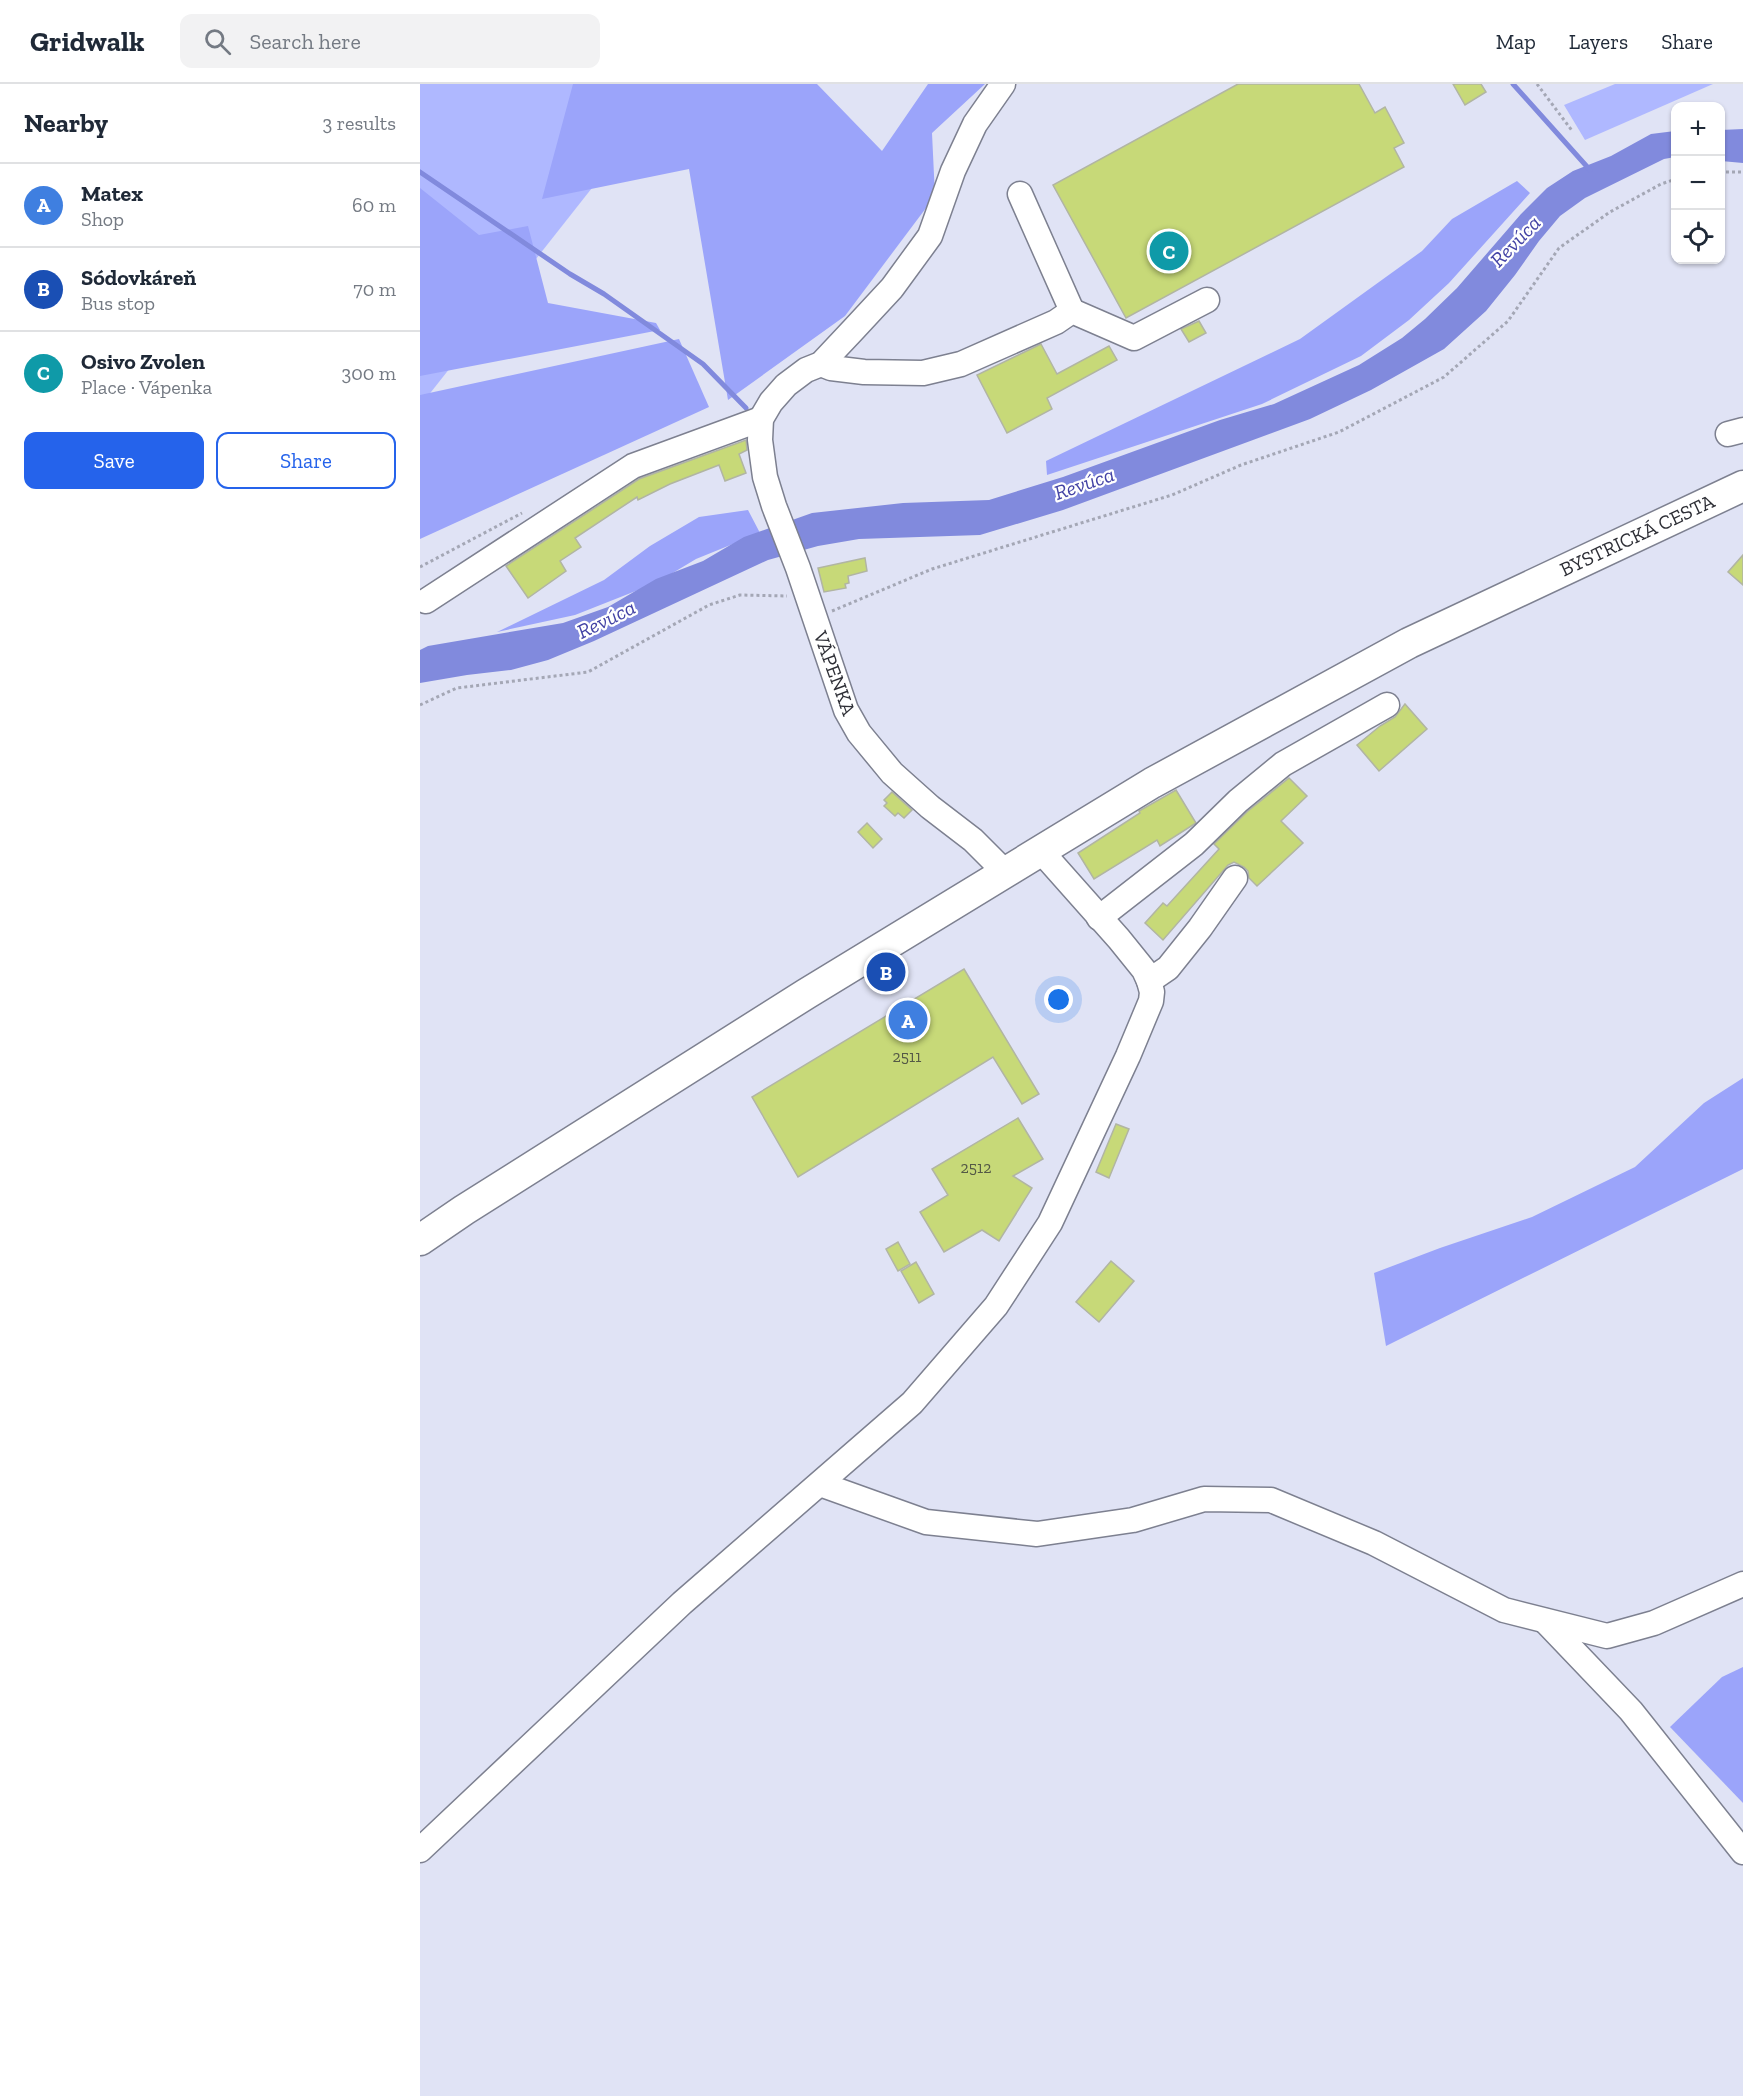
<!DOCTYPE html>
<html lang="en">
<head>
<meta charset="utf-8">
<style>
	body { margin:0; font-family:"Zilla Slab",serif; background:#f2f2f3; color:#1f2937 }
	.controls { position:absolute; right:18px; top:18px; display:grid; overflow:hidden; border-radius:12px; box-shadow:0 2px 4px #0004 }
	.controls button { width:54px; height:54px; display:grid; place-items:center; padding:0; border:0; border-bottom:2px solid #e0e1e3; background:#fff; color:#1f2937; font:30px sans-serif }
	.you { position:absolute; left:639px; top:916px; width:21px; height:21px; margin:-15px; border:4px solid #fff; border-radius:50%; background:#1a73e8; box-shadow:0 0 0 9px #1a73e833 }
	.badge { display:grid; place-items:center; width:39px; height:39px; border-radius:50%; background:#2563eb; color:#fff; font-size:20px; font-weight:700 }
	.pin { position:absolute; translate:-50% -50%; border:3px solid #fff; box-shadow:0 2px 6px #0006 }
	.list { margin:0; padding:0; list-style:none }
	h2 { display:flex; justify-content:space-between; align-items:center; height:78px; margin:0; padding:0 24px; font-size:26px }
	h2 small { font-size:20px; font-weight:400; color:#747a83 }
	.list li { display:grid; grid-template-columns:39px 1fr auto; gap:18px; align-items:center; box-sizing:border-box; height:84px; padding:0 24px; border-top:2px solid #e0e1e3 }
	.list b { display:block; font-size:22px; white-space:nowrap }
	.list p { margin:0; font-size:20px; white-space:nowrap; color:#747a83 }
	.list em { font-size:20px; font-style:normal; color:#747a83 }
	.actions { display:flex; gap:12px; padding:18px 24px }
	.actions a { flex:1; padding:14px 0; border:2px solid #2563eb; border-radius:12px; text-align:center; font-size:21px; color:#2563eb }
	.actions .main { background:#2563eb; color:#fff }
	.icon { flex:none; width:33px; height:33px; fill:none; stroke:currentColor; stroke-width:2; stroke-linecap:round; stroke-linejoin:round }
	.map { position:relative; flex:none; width:1323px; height:2012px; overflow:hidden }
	header { display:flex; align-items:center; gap:36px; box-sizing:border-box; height:84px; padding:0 30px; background:#fff; border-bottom:2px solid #e0e1e3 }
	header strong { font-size:28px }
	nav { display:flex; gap:33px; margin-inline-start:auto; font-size:21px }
	.search { width:420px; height:54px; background:#f2f2f3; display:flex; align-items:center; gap:15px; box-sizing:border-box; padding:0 21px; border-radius:12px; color:#747a83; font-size:22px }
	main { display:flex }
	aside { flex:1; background:#fff }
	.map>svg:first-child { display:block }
</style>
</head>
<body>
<header>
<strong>Gridwalk</strong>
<div class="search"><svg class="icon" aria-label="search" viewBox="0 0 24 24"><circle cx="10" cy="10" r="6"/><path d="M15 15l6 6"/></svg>Search here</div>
<nav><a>Map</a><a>Layers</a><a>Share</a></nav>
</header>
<main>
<aside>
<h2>Nearby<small>3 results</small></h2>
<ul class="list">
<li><span class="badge" style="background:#3f7fe0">A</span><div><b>Matex</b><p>Shop</p></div><em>60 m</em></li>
<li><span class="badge" style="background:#1a4fb4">B</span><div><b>Sódovkáreň</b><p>Bus stop</p></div><em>70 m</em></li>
<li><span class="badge" style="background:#0f9aa8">C</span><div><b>Osivo Zvolen</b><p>Place · Vápenka</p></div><em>300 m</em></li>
</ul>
<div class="actions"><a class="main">Save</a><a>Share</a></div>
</aside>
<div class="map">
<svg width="1323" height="2012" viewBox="0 0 1323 2012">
	<rect width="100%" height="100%" fill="#e0e3f5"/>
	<g fill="#afb8ff">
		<polygon points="0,0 254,0 0,322"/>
		<polygon points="1195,0 1293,0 1165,56 1144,21"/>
	</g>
	<g fill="#9ba4fa">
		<polygon points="153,0 397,0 462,67 508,0 565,0 512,49 515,112 425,232 308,316 269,85 122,115"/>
		<polygon points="1097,97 1110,109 1029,199 989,236 941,272 842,320 627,391 626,377 880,255 1002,167 1032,135"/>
		<polygon points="0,104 59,151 108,142 128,219 236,239 240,246 0,292"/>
		<polygon points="259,255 289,323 0,455 0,311"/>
		<polygon points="328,426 340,449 276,475 236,499 155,531 77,548 184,496 230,462 279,433"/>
		<polygon points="1323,994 1323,1085 966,1262 954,1189 1020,1164 1112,1133 1215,1083 1284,1019"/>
		<polygon points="1323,1583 1323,1719 1250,1643 1302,1593"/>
	</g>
	<g fill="#818add">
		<polygon points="1323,45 1323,79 1301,77 1301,46"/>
		<polygon points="1255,47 1255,73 1244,75 1165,114 1140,132 1119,157 1095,191 1066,227 1024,265 951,306 890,335 643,426 560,451 439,455 398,462 348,476 174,557 128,576 91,586 47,591 0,599 0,566 8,562 143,539 188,523 236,495 283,477 324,453 392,429 483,419 569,416 643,393 800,336 854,320 939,281 982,254 1005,235 1037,204 1101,130 1127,104 1153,87 1191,72 1231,50"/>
	</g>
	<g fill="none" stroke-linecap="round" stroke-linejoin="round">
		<g stroke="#818add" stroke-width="5">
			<polyline points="1093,0 1170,86"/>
			<polyline points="0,88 150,190 184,210 283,280 326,324"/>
		</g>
	</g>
	<g fill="#c7d978" stroke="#b1b5a3" stroke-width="1.5">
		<polygon points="818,0 939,0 955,29 965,23 984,59 974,64 984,83 706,234 633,101"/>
		<polygon points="1033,0 1061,0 1066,8 1045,21"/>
		<polygon points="779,237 786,249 769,258 761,245"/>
		<polygon points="621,260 637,290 689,262 697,276 627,314 632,325 587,349 557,291"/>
		<polygon points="326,356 327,366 319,370 326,389 305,397 299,381 250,400 218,416 217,413 155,454 161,463 140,477 146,487 108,514 86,482 219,395"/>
		<polygon points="1323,471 1323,501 1308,488"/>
		<polygon points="445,474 447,487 428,492 429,499 425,500 426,504 404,508 398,484"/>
		<polygon points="985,620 1007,645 959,687 937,661 960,642 975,633"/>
		<polygon points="869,694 887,712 861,737 883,759 837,802 829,794 828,787 824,783 814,778 808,781 743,856 725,839 743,819 747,822 799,765 794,760 828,727"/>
		<polygon points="756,706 776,739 740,762 737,756 674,795 658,769 720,729 719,727"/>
		<polygon points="472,708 492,726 484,734 478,729 475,732 464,722 467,719 464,716"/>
		<polygon points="447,739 462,755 453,764 438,748"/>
		<polygon points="544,885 619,1010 602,1020 573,973 378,1093 332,1013"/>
		<polygon points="598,1034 623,1075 593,1092 612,1104 579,1157 562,1146 524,1168 500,1128 528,1111 512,1085"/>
		<polygon points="696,1040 709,1045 689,1094 676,1088"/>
		<polygon points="478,1158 490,1180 478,1187 466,1165"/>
		<polygon points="691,1177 714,1197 679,1238 656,1218"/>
		<polygon points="496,1178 514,1210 499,1219 481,1187"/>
	</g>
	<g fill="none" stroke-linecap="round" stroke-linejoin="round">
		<g stroke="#7d8090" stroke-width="27">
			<g id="minor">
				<polyline points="583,0 555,40 533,87 510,152 472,204 433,246 401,280 386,286 366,301 351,318 341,335 340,356 345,393 354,422 378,484 426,626 439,649 472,689 510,723 553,756 585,788"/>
				<polyline points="600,110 652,227"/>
				<polyline points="401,280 411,284 444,288 503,289 541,280 636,238 652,227 714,254 787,216"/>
				<polyline points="1308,350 1323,346"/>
				<polyline points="6,517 213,382 341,335"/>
				<polyline points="679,834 774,760 818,717 863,680 967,621"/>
				<polyline points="729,897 748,884 780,844 815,794"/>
				<polyline points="400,1400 506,1438 617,1450 713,1436 784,1415 851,1416 954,1459 1084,1526 1187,1552 1234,1539 1323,1500"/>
				<polyline points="1125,1537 1211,1627 1323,1768"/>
				<polyline points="0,1766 262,1519 492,1319 576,1222 630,1139 708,972 731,917 732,908 729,897 724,886 699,855 620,766"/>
			</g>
		</g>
		<g stroke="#7d8090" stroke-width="33">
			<polyline id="major" points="0,1156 44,1126 386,910 732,699 989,559 1323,402"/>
		</g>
		<g stroke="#a4a7b5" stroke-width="3" stroke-dasharray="3 3" stroke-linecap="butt">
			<polyline points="1117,0 1153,48"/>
			<polyline points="1300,88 1323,88"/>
			<polyline points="0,483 102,429"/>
			<polyline points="412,527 512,485 752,411 821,381 919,348 1024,293 1088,237 1139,164 1190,128 1241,100 1256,95"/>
			<polyline points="0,621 37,604 168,588 289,521 320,511 367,512"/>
		</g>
		<use href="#minor" stroke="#fff" stroke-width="24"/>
		<use href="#major" stroke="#fff" stroke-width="30"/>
	</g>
	<g text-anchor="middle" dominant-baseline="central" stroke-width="4.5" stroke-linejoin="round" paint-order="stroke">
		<g font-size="16" fill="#545946">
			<text x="487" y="972">2511</text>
			<text x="556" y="1083">2512</text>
		</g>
		<g font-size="20" fill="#2d2e35" stroke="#fff">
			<text transform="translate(1217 451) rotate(-25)">BYSTRICKÁ CESTA</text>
			<text transform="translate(415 589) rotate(70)">VÁPENKA</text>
		</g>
		<g font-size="21" font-style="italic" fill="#4343a5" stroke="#fff">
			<text transform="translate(1095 157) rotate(-46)">Revúca</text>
			<text transform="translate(664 399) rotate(-19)">Revúca</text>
			<text transform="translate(186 535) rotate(-26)">Revúca</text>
		</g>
	</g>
</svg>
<div class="controls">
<button>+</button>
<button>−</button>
<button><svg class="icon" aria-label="locate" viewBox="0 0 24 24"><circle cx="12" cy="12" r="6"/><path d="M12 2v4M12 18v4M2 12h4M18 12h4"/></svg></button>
</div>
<div class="you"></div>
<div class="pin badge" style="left:488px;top:936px;background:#3f7fe0">A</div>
<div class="pin badge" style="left:466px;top:888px;background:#1a4fb4">B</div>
<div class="pin badge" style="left:749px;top:167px;background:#0f9aa8">C</div>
</div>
</main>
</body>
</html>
